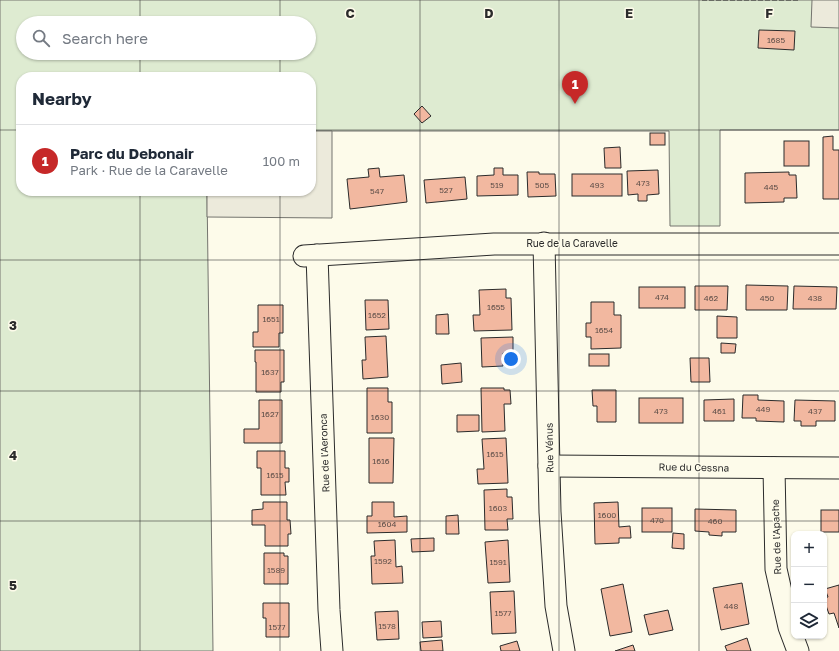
<!DOCTYPE html>
<html lang="en">
<head>
<meta charset="utf-8">
<style>
	body { margin:0; font-family:"Golos Text",sans-serif; background:#f2f2f3; color:#1f2937 }
	.controls { position:absolute; right:12px; bottom:12px; display:grid; overflow:hidden; border-radius:8px; box-shadow:0 1px 3px #0004 }
	.controls button { width:36px; height:36px; display:grid; place-items:center; padding:0; border:0; border-bottom:1px solid #e0e1e3; background:#fff; color:#1f2937; font:20px sans-serif }
	.you { position:absolute; left:511px; top:359px; width:14px; height:14px; margin:-10px; border:3px solid #fff; border-radius:50%; background:#1a73e8; box-shadow:0 0 0 6px #1a73e833 }
	.badge { display:grid; place-items:center; width:26px; height:26px; border-radius:50%; background:#c62828; color:#fff; font-size:13px; font-weight:700 }
	.pin { position:absolute; translate:-50% -33px; filter:drop-shadow(0 1px 2px #0008) }
	.pin::after { content:''; position:absolute; top:21px; width:14px; height:12px; background:inherit; clip-path:polygon(0 0,100% 0,50% 100%) }
	.list { margin:0; padding:0; list-style:none }
	h2 { display:flex; justify-content:space-between; align-items:center; height:52px; margin:0; padding:0 16px; font-size:17px }
	h2 small { font-size:13px; font-weight:400; color:#747a83 }
	.list li { display:grid; grid-template-columns:26px 1fr auto; gap:12px; align-items:center; box-sizing:border-box; height:72px; padding:0 16px; border-top:1px solid #e0e1e3 }
	.list b { display:block; font-size:15px; white-space:nowrap }
	.list p { margin:0; font-size:13px; white-space:nowrap; color:#747a83 }
	.list em { font-size:13px; font-style:normal; color:#747a83 }
	.icon { flex:none; width:22px; height:22px; fill:none; stroke:currentColor; stroke-width:2; stroke-linecap:round; stroke-linejoin:round }
	.map { position:relative; flex:none; width:839px; height:651px; overflow:hidden }
	.search { position:absolute; background:#fff; box-shadow:0 1px 3px #0004; left:16px; top:16px; width:300px; height:44px; display:flex; align-items:center; gap:10px; box-sizing:border-box; padding:0 14px; border-radius:22px; color:#747a83; font-size:15px }
	.panel { position:absolute; background:#fff; box-shadow:0 1px 3px #0004; left:16px; top:72px; width:300px; height:124px; border-radius:16px }
	.map>svg:first-child { display:block }
</style>
</head>
<body>
<div class="map">
<svg width="839" height="651" viewBox="0 0 839 651">
	<rect width="100%" height="100%" fill="#fdfbea"/>
	<path fill="#deebd1" stroke="#74746e" fill-rule="evenodd" d="M0,0H839V130H720V226H670L669,131H311V77H21V191H207L213,651H0ZM23,23H309V53H23Z"/>
	<g fill="#eceadb" stroke="#74746e">
		<polygon points="812,0 839,0 839,28 811,27"/>
		<polygon points="311,131 332,131 332,218 207,217 207,191 311,191"/>
	</g>
	<g fill="#f2b8a0" stroke="#2b2b2b">
		<polygon points="759,30 795,31 794,50 758,48"/>
		<polygon points="422,106 431,116 422,123 414,114"/>
		<rect x="650" y="133" width="15" height="12"/>
		<polygon points="833,136 833,150 839,150 839,199 823,199 823,137"/>
		<rect x="784" y="141" width="25" height="25"/>
		<polygon points="620,147 621,168 605,168 604,148"/>
		<polygon points="379,168 380,177 404,175 407,202 350,209 347,179 369,177 368,169"/>
		<polygon points="494,168 503,168 503,175 518,175 518,195 477,196 477,176 494,175"/>
		<polygon points="658,170 659,194 647,195 647,201 638,201 638,194 628,195 627,171"/>
		<polygon points="527,172 539,172 539,174 555,174 556,196 528,197"/>
		<polygon points="789,172 789,175 796,175 797,198 784,198 784,202 745,203 745,173"/>
		<rect x="572" y="174" width="50" height="22"/>
		<polygon points="465,177 467,199 426,203 424,180"/>
		<polygon points="746,285 788,286 787,310 746,310"/>
		<polygon points="695,286 728,286 727,310 695,310"/>
		<polygon points="794,286 837,287 836,309 793,309"/>
		<rect x="639" y="287" width="46" height="21"/>
		<polygon points="506,289 506,298 511,298 512,330 474,331 473,315 480,315 479,290"/>
		<polygon points="365,300 388,300 389,329 366,330"/>
		<polygon points="591,302 614,302 614,315 621,315 621,348 591,349 591,337 586,337 586,323 591,323"/>
		<polygon points="258,305 283,305 283,333 279,333 279,347 253,347 253,332 258,332"/>
		<polygon points="448,314 449,334 436,334 436,315"/>
		<polygon points="717,316 737,317 737,338 717,338"/>
		<polygon points="386,336 388,377 363,379 362,360 366,360 365,337"/>
		<polygon points="513,337 513,353 503,353 503,366 482,367 481,338"/>
		<polygon points="721,343 736,344 735,353 721,353"/>
		<polygon points="255,350 284,350 284,382 281,382 281,392 256,392 256,362 255,362"/>
		<rect x="589" y="354" width="20" height="12"/>
		<polygon points="690,358 709,358 710,382 691,382"/>
		<polygon points="461,363 462,382 442,384 441,365"/>
		<polygon points="367,388 388,388 388,402 392,402 392,433 367,433"/>
		<polygon points="481,388 504,388 504,390 510,390 511,404 504,404 505,431 482,432"/>
		<polygon points="592,390 616,390 616,422 597,422 597,406 593,406"/>
		<polygon points="743,395 758,395 758,400 784,401 784,422 756,421 756,418 742,418"/>
		<rect x="639" y="398" width="44" height="25"/>
		<polygon points="734,399 734,421 704,421 704,400"/>
		<polygon points="259,400 282,400 282,443 244,443 244,429 259,429"/>
		<polygon points="795,400 835,401 835,421 816,421 816,426 801,426 801,421 794,421"/>
		<polygon points="457,415 479,415 479,431 457,432"/>
		<polygon points="369,438 394,438 393,483 369,483"/>
		<polygon points="506,438 508,483 478,484 477,469 484,469 482,439"/>
		<polygon points="257,451 285,451 285,468 289,468 289,482 285,482 286,495 261,495 261,468 257,468"/>
		<polygon points="507,489 507,497 512,497 513,519 507,519 508,530 485,530 484,490"/>
		<polygon points="263,502 287,502 287,520 290,520 291,534 288,534 288,546 265,546 265,525 252,525 252,510 263,509"/>
		<polygon points="372,502 394,502 394,517 407,516 407,532 367,533 367,516 372,516"/>
		<polygon points="618,502 619,527 630,526 631,538 619,538 619,543 595,544 594,503"/>
		<rect x="642" y="508" width="30" height="24"/>
		<polygon points="695,509 736,510 736,532 722,532 722,536 709,535 709,532 695,531"/>
		<rect x="821" y="510" width="18" height="22"/>
		<polygon points="458,515 459,534 446,534 446,516"/>
		<polygon points="673,533 684,534 684,549 672,548"/>
		<polygon points="434,538 434,551 412,552 411,539"/>
		<polygon points="395,540 396,567 402,566 403,583 372,584 371,556 375,556 374,541"/>
		<polygon points="508,540 510,582 488,583 485,542"/>
		<polygon points="264,553 284,553 284,556 288,556 288,584 264,584"/>
		<polygon points="742,583 749,624 721,630 713,588"/>
		<polygon points="623,584 632,632 610,636 601,589"/>
		<polygon points="839,585 839,628 834,613 829,614 824,600 824,598 828,597 825,589"/>
		<polygon points="514,591 516,633 492,634 490,592"/>
		<polygon points="263,603 289,603 289,637 266,637 266,618 263,618"/>
		<polygon points="668,610 673,630 649,635 644,615"/>
		<polygon points="398,611 399,639 377,640 375,612"/>
		<polygon points="441,621 442,637 423,638 422,622"/>
		<polygon points="747,638 751,651 727,651 725,646"/>
		<polygon points="442,640 443,651 421,651 420,642"/>
		<polygon points="517,641 520,651 501,651 500,646"/>
		<polygon points="633,645 635,651 615,651"/>
	</g>
	<g fill="none" stroke-linecap="round" stroke-linejoin="round">
		<g stroke="#2b2b2b" stroke-width="23">
			<g id="minor">
				<polyline points="544,243 550,512 556,606 564,651"/>
				<polyline points="317,255 329,610 332,651"/>
				<polyline points="304,256 494,244 839,244"/>
				<polyline points="549,466 839,468"/>
				<polyline points="774,468 776,569 789,627 798,651"/>
			</g>
		</g>
		<use href="#minor" stroke="#fdfbea" stroke-width="21"/>
		<polyline stroke="#2b2b2b" stroke-width="1" stroke-dasharray="5 2" stroke-linecap="butt" points="702,0 800,0"/>
	</g>
	<path fill="none" stroke="#2b2b2b" stroke-width="1" stroke-opacity="0.55" d="M140,0V23M280,0V23M420,0V651M559,0V651M699,0V651M140,53V77M280,53V77M0,130H21M311,130H839M140,191V651M280,191V651M0,260H839M0,391H839M0,521H839"/>
	<g text-anchor="middle" dominant-baseline="central" stroke-width="3" stroke-linejoin="round" paint-order="stroke">
		<g font-size="8" fill="#5d4e48">
			<text x="776" y="40">1685</text>
			<text x="643" y="183">473</text>
			<text x="497" y="185">519</text>
			<text x="542" y="185">505</text>
			<text x="597" y="185">493</text>
			<text x="771" y="187">445</text>
			<text x="446" y="190">527</text>
			<text x="377" y="191">547</text>
			<text x="662" y="297">474</text>
			<text x="711" y="298">462</text>
			<text x="767" y="298">450</text>
			<text x="815" y="298">438</text>
			<text x="496" y="307">1655</text>
			<text x="377" y="315">1652</text>
			<text x="271" y="319">1651</text>
			<text x="604" y="330">1654</text>
			<text x="270" y="372">1637</text>
			<text x="763" y="409">449</text>
			<text x="661" y="411">473</text>
			<text x="719" y="411">461</text>
			<text x="815" y="411">437</text>
			<text x="270" y="414">1627</text>
			<text x="380" y="417">1630</text>
			<text x="495" y="454">1615</text>
			<text x="381" y="461">1616</text>
			<text x="275" y="475">1615</text>
			<text x="498" y="508">1603</text>
			<text x="607" y="515">1600</text>
			<text x="657" y="520">470</text>
			<text x="715" y="521">460</text>
			<text x="387" y="524">1604</text>
			<text x="383" y="561">1592</text>
			<text x="498" y="562">1591</text>
			<text x="276" y="570">1589</text>
			<text x="731" y="606">448</text>
			<text x="503" y="613">1577</text>
			<text x="387" y="626">1578</text>
			<text x="277" y="627">1577</text>
		</g>
		<g font-size="10" fill="#2b2b2b" stroke="#fdfbea">
			<text x="572" y="243">Rue de la Caravelle</text>
			<text transform="translate(549 448) rotate(-91)">Rue Vénus</text>
			<text transform="translate(324 453) rotate(-92)">Rue de l'Aeronca</text>
			<text transform="translate(694 467) rotate(1)">Rue du Cessna</text>
			<text transform="translate(776 537) rotate(-92)">Rue de l'Apache</text>
		</g>
	</g>
	<g font-size="13" text-anchor="middle" font-weight="bold" fill="#2b2b2b" stroke="#fdfbea" stroke-width="3" stroke-linejoin="round" paint-order="stroke">
		<text x="350" y="18">C</text>
		<text x="489" y="18">D</text>
		<text x="629" y="18">E</text>
		<text x="769" y="18">F</text>
		<text x="13" y="330">3</text>
		<text x="13" y="460">4</text>
		<text x="13" y="590">5</text>
	</g>
</svg>
<div class="controls">
<button>+</button>
<button>−</button>
<button><svg class="icon" aria-label="layers" viewBox="0 0 24 24"><path d="M12 4l9 5-9 5-9-5zM3 14l9 5 9-5"/></svg></button>
</div>
<div class="you"></div>
<div class="pin badge" style="left:575px;top:104px">1</div>
<div class="search"><svg class="icon" aria-label="search" viewBox="0 0 24 24"><circle cx="10" cy="10" r="6"/><path d="M15 15l6 6"/></svg>Search here</div>
<section class="panel">
<h2>Nearby<small></small></h2>
<ul class="list">
<li><span class="badge">1</span><div><b>Parc du Debonair</b><p>Park · Rue de la Caravelle</p></div><em>100 m</em></li>
</ul>
</section>
</div>
</body>
</html>
